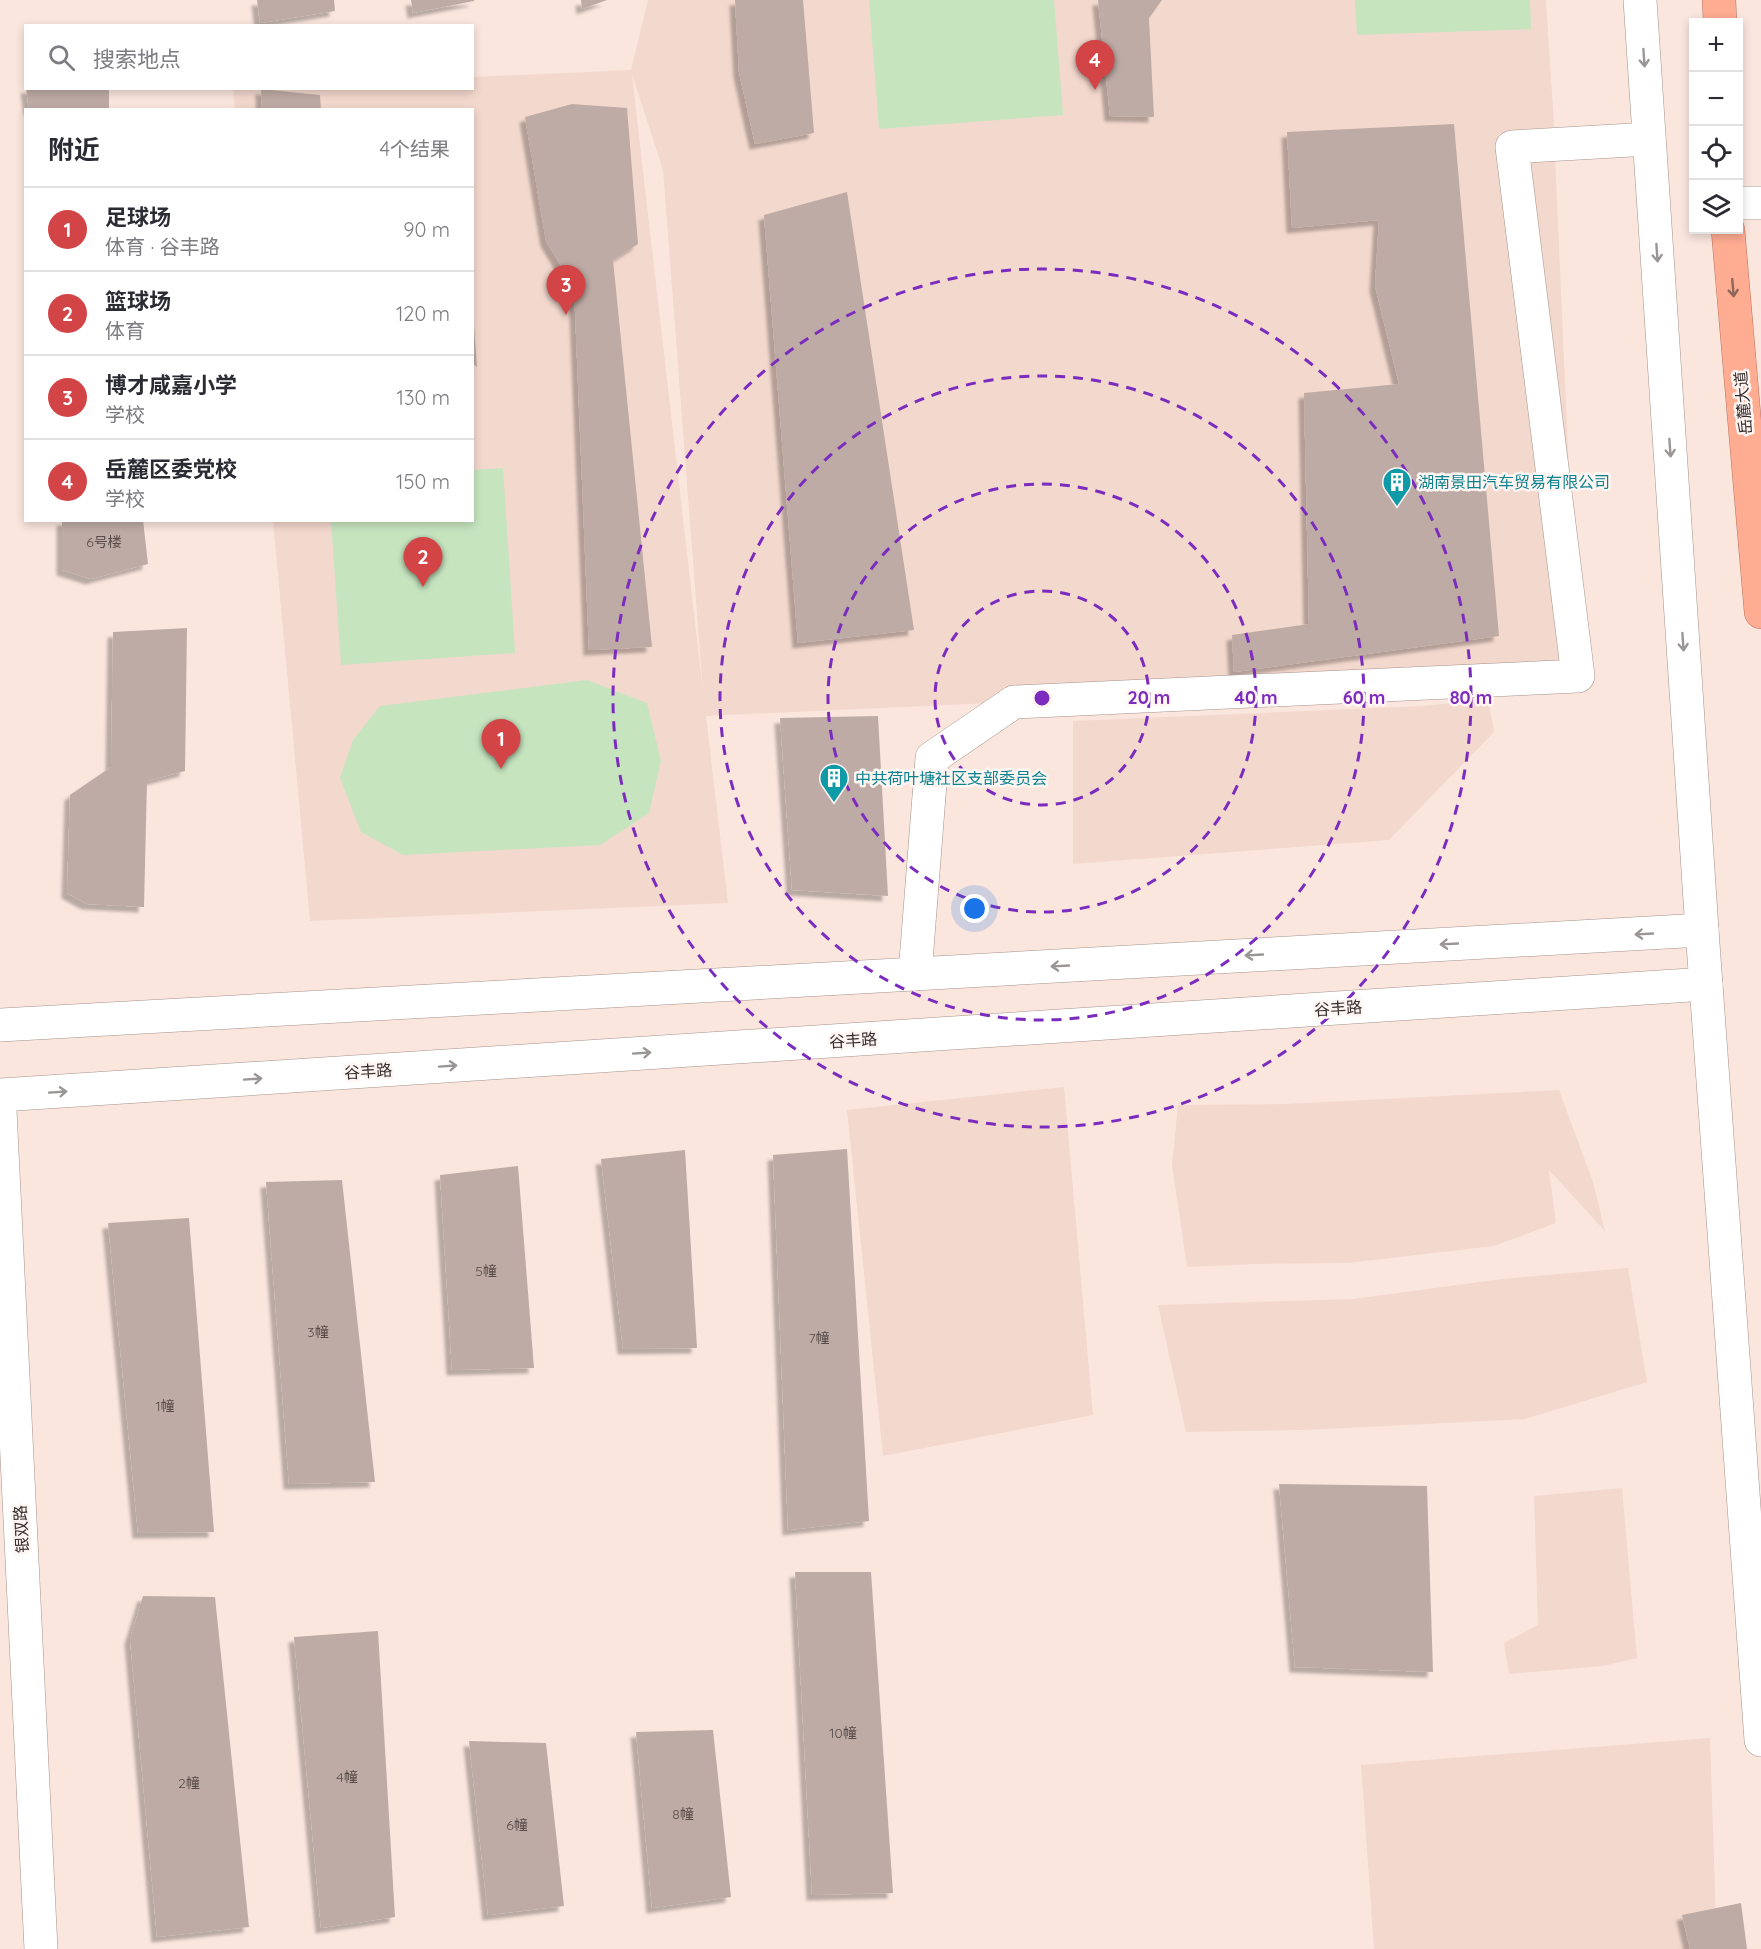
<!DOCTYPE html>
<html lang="zh">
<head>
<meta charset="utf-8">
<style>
	body { margin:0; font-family:Quicksand,"Noto Sans SC",sans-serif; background:#f2f2f3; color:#2b2b33 }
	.controls { position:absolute; right:18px; top:18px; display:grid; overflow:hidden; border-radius:0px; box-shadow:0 3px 9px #0003 }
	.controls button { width:54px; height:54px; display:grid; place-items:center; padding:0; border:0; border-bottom:2px solid #e1e1e2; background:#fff; color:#2b2b33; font:30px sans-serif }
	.you { position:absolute; left:975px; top:909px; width:21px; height:21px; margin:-15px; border:4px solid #fff; border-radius:50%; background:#1a73e8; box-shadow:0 0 0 9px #1a73e833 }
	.badge { display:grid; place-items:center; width:39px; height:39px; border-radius:50%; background:#d34447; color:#fff; font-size:20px; font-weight:700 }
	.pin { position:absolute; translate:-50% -50px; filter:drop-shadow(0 2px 3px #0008) }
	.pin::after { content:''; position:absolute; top:32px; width:21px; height:18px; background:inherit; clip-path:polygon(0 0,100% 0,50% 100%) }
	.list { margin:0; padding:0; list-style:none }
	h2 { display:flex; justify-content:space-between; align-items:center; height:78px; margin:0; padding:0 24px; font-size:26px }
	h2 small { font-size:20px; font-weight:400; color:#7c7c81 }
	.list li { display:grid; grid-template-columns:39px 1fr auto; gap:18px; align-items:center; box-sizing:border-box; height:84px; padding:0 24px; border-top:2px solid #e1e1e2 }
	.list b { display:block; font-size:22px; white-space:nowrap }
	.list p { margin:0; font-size:20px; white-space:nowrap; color:#7c7c81 }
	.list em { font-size:20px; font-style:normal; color:#7c7c81 }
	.icon { flex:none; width:33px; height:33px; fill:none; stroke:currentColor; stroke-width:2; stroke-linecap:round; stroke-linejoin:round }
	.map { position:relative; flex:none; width:1761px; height:1949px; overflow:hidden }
	.search { position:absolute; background:#fff; box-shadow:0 3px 9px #0003; left:24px; top:24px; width:450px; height:66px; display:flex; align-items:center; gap:15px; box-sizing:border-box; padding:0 21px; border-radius:0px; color:#7c7c81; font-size:22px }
	.panel { position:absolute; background:#fff; box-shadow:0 3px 9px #0003; left:24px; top:108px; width:450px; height:414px; border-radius:0px }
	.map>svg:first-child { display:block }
</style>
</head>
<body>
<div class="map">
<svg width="1761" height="1949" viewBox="0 0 1761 1949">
	<defs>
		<filter id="shadow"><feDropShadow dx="-5.5" dy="5.5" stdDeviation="1.5" flood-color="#0004"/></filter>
	</defs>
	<rect width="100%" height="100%" fill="#fbe6de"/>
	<g fill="#f3d8cd" fill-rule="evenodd">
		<path d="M648,0H1546L1553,110L1578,676L706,716L728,903L310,921L273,521L472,520V110L235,109L233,89L472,88L473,77L631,70ZM632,74L663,170L703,692L632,75Z"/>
		<polygon points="1488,699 1494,732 1389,840 1073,864 1073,721 1423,706"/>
		<polygon points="1064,1087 1093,1415 883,1456 847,1110"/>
		<polygon points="1559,1090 1593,1182 1605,1231 1549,1170 1556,1223 1494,1246 1348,1263 1255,1264 1187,1267 1172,1165 1178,1105 1286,1104"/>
		<polygon points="1628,1268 1647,1382 1525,1419 1305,1430 1186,1432 1158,1305 1353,1299 1502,1279"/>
		<polygon points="1622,1488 1637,1658 1603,1666 1509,1674 1504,1643 1538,1625 1534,1496"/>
		<polygon points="1710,1738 1717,1949 1374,1949 1361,1765"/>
	</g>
	<g fill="#c6e5bf">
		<polygon points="869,0 1054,0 1063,115 879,129"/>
		<polygon points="1355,0 1530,0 1531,29 1357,35"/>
		<polygon points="503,468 515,653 341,665 331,521 472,520 473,470"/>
		<polygon points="587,680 647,703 661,761 649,813 600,845 403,855 361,832 340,778 353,740 380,706"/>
	</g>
	<g fill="#bfaba5" filter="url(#shadow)">
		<polygon points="257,0 334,0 335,11 260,23"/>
		<polygon points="411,0 474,0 474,1 413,13"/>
		<polygon points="581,0 607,0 582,9"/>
		<polygon points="735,0 803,0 814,133 755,144 739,72"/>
		<polygon points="1098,0 1162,0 1149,18 1154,117 1110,116"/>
		<polygon points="26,88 109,88 109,110 29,110"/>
		<polygon points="261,89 320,95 321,110 262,110"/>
		<polygon points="572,104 627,108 638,244 613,260 652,647 589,650 574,287 546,241 525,117"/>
		<polygon points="1454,124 1499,636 1234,672 1232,635 1309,624 1304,393 1399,384 1375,286 1379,220 1292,228 1287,132"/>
		<polygon points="847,192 914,630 798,643 764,215"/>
		<polygon points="472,326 474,326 477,367 472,363"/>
		<polygon points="62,520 143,520 148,564 91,579 62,570"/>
		<polygon points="187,628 185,771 147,781 144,907 87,904 67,893 70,795 111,767 113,632"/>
		<polygon points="878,716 888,896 792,890 780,718"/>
		<polygon points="847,1149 869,1521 788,1530 773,1155"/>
		<polygon points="685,1150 697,1348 623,1349 601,1159"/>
		<polygon points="518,1166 534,1368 452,1370 440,1175"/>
		<polygon points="342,1180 375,1482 289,1484 266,1182"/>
		<polygon points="189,1218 214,1532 138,1533 108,1223"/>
		<polygon points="1279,1484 1427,1486 1433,1672 1295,1667"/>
		<polygon points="795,1572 871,1572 893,1893 812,1895"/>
		<polygon points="143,1596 215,1597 249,1927 157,1937 130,1639"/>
		<polygon points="378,1631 395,1917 321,1928 294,1637"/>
		<polygon points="713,1730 731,1897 652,1908 636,1732"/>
		<polygon points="469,1741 546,1743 564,1906 488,1915"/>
		<polygon points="1741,1903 1747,1949 1690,1949 1682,1915"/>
	</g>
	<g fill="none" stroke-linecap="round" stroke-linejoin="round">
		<g stroke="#a4928a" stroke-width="34">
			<g id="minor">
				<polyline points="1738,203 1761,203"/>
				<polyline points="915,974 932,758 1014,702 1578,676 1512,147 1649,139"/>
			</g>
		</g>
		<g stroke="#a4928a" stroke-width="34">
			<g id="tertiary">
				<polyline points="1640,0 1702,930 1761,1740"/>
				<polyline points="0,1025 1702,930"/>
				<polyline points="0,1095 1706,984"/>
				<polyline points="0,1110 41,1949"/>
			</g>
		</g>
		<g stroke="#b7735c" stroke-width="34">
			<g id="trunk">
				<polyline points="1719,0 1720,22"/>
				<polyline points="1728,230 1761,612"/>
			</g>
		</g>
		<use href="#minor" stroke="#fff" stroke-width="33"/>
		<use href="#tertiary" stroke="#fff" stroke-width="33"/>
		<use href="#trunk" stroke="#feac92" stroke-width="33"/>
	</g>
	<defs><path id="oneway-shaft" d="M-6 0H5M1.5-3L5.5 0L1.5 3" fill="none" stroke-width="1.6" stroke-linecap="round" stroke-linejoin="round" transform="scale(1.5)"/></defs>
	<g stroke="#9a9695">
		<use href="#oneway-shaft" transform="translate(1644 58) rotate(86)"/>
		<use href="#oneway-shaft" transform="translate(1657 253) rotate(86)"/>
		<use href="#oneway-shaft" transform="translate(1670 448) rotate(86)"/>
		<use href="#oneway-shaft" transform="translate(1683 642) rotate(86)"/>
		<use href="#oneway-shaft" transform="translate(1644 934) rotate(177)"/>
		<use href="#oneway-shaft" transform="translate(1449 944) rotate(177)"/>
		<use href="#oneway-shaft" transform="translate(1254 955) rotate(177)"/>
		<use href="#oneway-shaft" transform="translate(1060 966) rotate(177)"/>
		<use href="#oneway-shaft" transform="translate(642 1053) rotate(-4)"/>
		<use href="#oneway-shaft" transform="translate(448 1066) rotate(-4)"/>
		<use href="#oneway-shaft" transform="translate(253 1079) rotate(-4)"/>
		<use href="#oneway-shaft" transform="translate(58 1092) rotate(-4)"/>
	</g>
	<use stroke="#8f6659" href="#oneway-shaft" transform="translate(1733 288) rotate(85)"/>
	<g fill="none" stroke="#7b2cbf" stroke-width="3" stroke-dasharray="10 8">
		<circle cx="1042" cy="698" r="107"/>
		<circle cx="1042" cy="698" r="214"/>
		<circle cx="1042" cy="698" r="322"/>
		<circle cx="1042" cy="698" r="429"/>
	</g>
	<defs>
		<g id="building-pin" transform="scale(1.5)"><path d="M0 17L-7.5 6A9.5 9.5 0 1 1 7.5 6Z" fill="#0f9aa8" stroke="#fff6f3"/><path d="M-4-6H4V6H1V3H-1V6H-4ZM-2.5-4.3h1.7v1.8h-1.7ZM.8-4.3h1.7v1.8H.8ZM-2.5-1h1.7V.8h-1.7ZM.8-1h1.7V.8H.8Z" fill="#fff"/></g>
	</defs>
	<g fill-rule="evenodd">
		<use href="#building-pin" x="1397" y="482"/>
		<use href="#building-pin" x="834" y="778"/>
	</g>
	<g text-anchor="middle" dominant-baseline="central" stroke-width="5" stroke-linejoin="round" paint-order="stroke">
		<g font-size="14" fill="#584c4a">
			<text x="104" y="542">6号楼</text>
			<text x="486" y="1271">5幢</text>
			<text x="318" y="1332">3幢</text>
			<text x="819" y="1338">7幢</text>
			<text x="165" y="1406">1幢</text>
			<text x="843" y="1733">10幢</text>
			<text x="347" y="1777">4幢</text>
			<text x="189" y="1783">2幢</text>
			<text x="683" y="1814">8幢</text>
			<text x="517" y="1825">6幢</text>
		</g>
		<g font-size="16" fill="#352d2b" stroke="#fff6f3">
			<text transform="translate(1743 403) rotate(-95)">岳麓大道</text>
			<text transform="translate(1338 1008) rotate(-4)">谷丰路</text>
			<text transform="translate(853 1040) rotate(-4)">谷丰路</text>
			<text transform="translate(368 1071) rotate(-4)">谷丰路</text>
			<text transform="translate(21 1529) rotate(-93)">银双路</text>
		</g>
		<g font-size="16" fill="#0d838f" stroke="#fff6f3" text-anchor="start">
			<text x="1418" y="482">湖南景田汽车贸易有限公司</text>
			<text x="855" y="778">中共荷叶塘社区支部委员会</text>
		</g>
	</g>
	<circle cx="1042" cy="698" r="9" fill="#7b2cbf" stroke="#fff6f3" stroke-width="3"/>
	<g font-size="18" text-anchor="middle" font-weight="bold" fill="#7b2cbf" stroke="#fff6f3" stroke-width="5" stroke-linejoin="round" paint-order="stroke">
		<text x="1149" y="704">20 m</text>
		<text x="1256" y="704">40 m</text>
		<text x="1364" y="704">60 m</text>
		<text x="1471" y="704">80 m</text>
	</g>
</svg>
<div class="controls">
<button>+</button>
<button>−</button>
<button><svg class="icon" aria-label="locate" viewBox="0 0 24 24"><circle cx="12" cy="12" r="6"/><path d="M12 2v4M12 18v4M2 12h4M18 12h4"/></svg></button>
<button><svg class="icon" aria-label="layers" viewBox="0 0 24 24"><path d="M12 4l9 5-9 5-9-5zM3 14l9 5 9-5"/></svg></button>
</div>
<div class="you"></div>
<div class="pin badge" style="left:501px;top:769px">1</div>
<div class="pin badge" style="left:423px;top:587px">2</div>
<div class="pin badge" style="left:566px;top:315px">3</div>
<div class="pin badge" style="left:1095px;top:90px">4</div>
<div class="search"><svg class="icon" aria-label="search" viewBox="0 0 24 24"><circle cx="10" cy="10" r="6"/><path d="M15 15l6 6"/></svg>搜索地点</div>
<section class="panel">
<h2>附近<small>4个结果</small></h2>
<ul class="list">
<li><span class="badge">1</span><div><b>足球场</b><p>体育 · 谷丰路</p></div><em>90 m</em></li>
<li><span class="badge">2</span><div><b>篮球场</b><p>体育</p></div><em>120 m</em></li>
<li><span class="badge">3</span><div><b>博才咸嘉小学</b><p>学校</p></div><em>130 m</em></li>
<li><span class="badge">4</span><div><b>岳麓区委党校</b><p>学校</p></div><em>150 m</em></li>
</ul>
</section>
</div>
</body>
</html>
